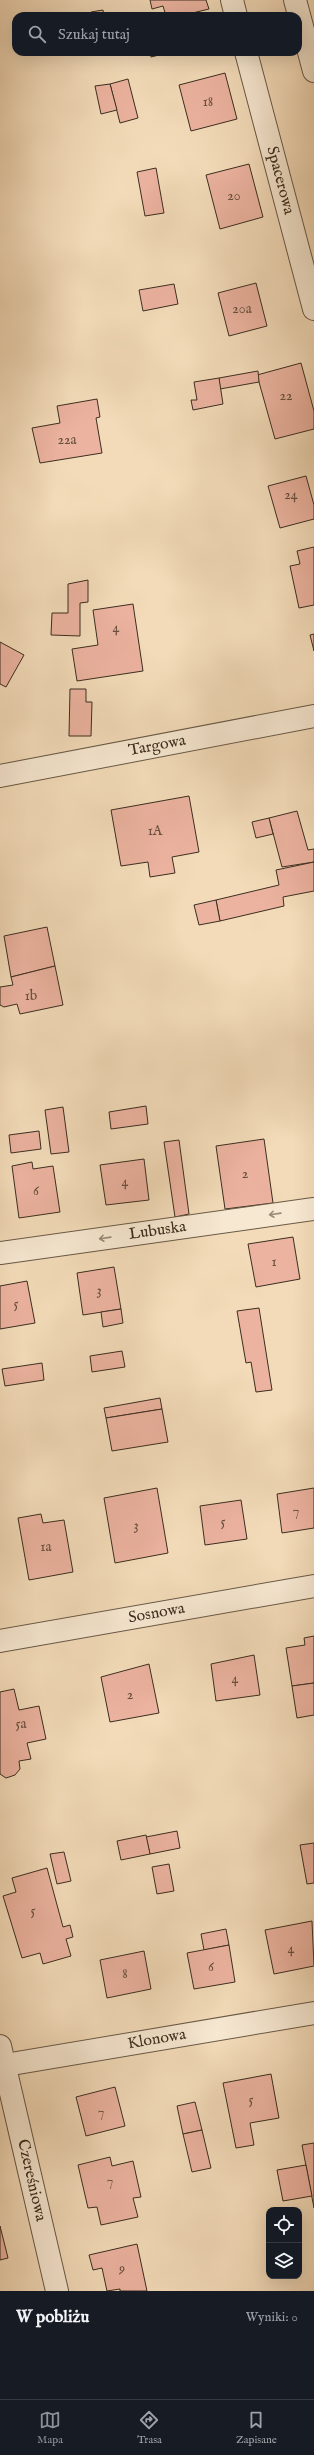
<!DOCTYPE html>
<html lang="pl">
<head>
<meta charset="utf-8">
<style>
	body { margin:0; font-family:"IM FELL English",serif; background:#20242c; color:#f1f3f6 }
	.controls { position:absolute; right:12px; bottom:12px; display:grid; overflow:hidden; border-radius:8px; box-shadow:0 4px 16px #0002 }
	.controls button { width:36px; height:36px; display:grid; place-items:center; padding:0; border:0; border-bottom:1px solid #363941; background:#171b24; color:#f1f3f6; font:20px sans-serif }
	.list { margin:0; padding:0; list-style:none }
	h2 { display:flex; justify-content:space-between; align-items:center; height:52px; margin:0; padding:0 16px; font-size:17px }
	h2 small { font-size:13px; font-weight:400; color:#9ea1a6 }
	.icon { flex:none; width:22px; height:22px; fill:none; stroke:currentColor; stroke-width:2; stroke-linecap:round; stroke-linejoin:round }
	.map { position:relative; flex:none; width:314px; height:2291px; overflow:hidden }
	.search { position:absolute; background:#171b24; box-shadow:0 4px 16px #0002; left:12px; right:12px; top:12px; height:44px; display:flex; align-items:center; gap:10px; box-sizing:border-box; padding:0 14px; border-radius:12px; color:#9ea1a6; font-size:15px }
	.sheet { height:108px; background:#171b24 }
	nav { display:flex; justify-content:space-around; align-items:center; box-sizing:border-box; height:56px; border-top:1px solid #363941; background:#171b24; font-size:11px; color:#9ea1a6 }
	nav a { display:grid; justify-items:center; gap:2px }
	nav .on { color:#8c9099 }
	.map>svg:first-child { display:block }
</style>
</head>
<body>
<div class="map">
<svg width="314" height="2291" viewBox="0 0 314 2291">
	<rect width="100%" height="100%" fill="#f3dbb9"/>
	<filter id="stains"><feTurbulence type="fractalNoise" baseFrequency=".005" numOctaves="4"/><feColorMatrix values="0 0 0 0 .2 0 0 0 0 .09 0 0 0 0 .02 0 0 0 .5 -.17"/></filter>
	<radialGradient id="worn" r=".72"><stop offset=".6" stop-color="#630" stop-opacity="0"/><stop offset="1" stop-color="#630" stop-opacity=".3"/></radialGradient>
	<g fill="#ecb3a0" stroke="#3b2e1f">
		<polygon points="150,0 206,0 209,9 180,16 166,16 163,6 152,9"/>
		<polygon points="103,10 104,16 92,16 91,12"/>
		<polygon points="150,52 167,52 167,53 151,57"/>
		<polygon points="225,73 237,119 191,131 179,85"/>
		<polygon points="128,79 138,118 120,123 110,84"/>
		<polygon points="110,84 117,110 101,114 95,86"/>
		<polygon points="249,164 263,217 220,229 206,175"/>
		<polygon points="156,168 164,213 145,216 137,172"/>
		<polygon points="256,283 267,326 229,336 218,293"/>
		<polygon points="174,284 178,304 143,311 139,290"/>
		<polygon points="301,363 314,411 314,429 275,439 257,375"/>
		<polygon points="258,371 259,382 220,389 219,378"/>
		<polygon points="219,378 223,404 193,410 191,400 197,400 194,382"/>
		<polygon points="97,399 100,417 96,418 102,453 40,463 32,428 60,423 57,406"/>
		<polygon points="306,476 314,505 314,519 280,528 268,486"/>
		<polygon points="314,547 314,605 299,608 290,566 300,564 297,551"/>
		<polygon points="88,580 88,602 80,603 80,636 51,635 52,613 68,613 68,584"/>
		<polygon points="133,604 143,671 77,681 72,649 98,645 93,610"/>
		<polygon points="314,634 314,651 310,635"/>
		<polygon points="0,642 24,655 6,687 0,684"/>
		<polygon points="70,689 86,689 86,702 92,702 91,736 69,736"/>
		<polygon points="189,796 199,852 172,857 175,873 150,877 148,862 121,866 111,810"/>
		<polygon points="297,811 308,850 314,849 314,862 282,867 269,818"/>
		<polygon points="269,818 273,834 256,838 252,822"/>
		<polygon points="314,862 314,891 283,897 284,906 220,921 216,900 279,885 276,870"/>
		<polygon points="216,900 220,921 199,925 194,905"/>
		<polygon points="47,927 55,966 11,977 4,936"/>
		<polygon points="55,966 63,1005 20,1014 17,1004 4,1007 0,1005 0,987 13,985 11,977"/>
		<polygon points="146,1106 148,1124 111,1129 109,1112"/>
		<polygon points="63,1107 69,1152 51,1154 45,1110"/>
		<polygon points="39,1131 41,1149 11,1153 9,1135"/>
		<polygon points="264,1139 273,1203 225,1209 216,1146"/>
		<polygon points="179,1140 189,1214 175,1217 164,1142"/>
		<polygon points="144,1159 149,1200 106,1205 100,1165"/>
		<polygon points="32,1162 33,1169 53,1166 60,1212 19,1218 12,1166"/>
		<polygon points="293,1237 300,1279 256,1287 248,1244"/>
		<polygon points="114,1267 121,1309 83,1315 77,1273"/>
		<polygon points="27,1281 35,1323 0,1329 0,1286"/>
		<polygon points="259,1308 272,1390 256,1392 251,1362 246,1363 237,1311"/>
		<polygon points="121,1309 123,1323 103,1327 101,1312"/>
		<polygon points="122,1351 125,1367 92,1372 90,1356"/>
		<polygon points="42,1363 44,1380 5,1386 2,1369"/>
		<polygon points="160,1398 162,1409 106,1418 104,1408"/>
		<polygon points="162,1409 168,1442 112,1451 106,1418"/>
		<polygon points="157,1488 168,1553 115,1563 104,1498"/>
		<polygon points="314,1488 314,1528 282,1533 277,1494"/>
		<polygon points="241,1500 247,1539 205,1545 200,1506"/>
		<polygon points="41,1514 43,1523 64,1520 73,1572 29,1580 18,1518"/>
		<polygon points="314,1636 314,1683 292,1686 286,1648 305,1645 304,1638"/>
		<polygon points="254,1655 260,1695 216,1701 211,1664"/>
		<polygon points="149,1664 159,1713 110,1722 101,1677"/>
		<polygon points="314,1683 314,1715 297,1718 292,1686"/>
		<polygon points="14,1689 19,1710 39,1706 46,1739 27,1743 31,1759 19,1761 20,1769 15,1775 6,1778 0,1774 0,1692"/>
		<polygon points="177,1831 180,1848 150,1854 146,1837"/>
		<polygon points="146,1835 150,1854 121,1860 117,1841"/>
		<polygon points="314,1843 314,1883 307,1884 300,1845"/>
		<polygon points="64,1852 71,1881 57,1884 50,1854"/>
		<polygon points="169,1864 174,1891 157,1894 152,1867"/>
		<polygon points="47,1868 63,1927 70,1925 73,1937 66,1939 71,1956 43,1964 40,1953 22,1958 3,1896 16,1892 12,1878"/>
		<polygon points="312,1921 314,1966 274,1974 265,1930"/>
		<polygon points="226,1929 229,1945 204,1950 201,1934"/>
		<polygon points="229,1945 235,1982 194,1989 187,1953"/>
		<polygon points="144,1951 151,1989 107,1998 100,1960"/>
		<polygon points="271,2074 279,2118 250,2123 254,2145 236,2148 223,2083"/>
		<polygon points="115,2087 125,2126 86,2136 76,2097"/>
		<polygon points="195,2102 202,2130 183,2134 177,2106"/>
		<polygon points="202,2130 211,2168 192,2172 183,2134"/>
		<polygon points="314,2143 314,2208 302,2145"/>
		<polygon points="110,2157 112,2166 133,2161 141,2197 133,2198 138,2217 101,2225 97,2207 88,2208 78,2165"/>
		<polygon points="306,2165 312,2196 283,2201 277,2170"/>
		<polygon points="0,2226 8,2258 0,2260"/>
		<polygon points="137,2244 147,2291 120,2291 120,2289 107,2291 102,2268 93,2270 89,2255"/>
	</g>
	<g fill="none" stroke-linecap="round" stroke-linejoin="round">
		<g stroke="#695946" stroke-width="24">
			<g id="minor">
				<polyline points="232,0 236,16"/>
				<polyline points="295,0 314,71"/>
				<path id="s1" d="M246,52L314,309"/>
				<path id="s2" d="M0,776L314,716"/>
				<path id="s3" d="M0,1253L314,1209"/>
				<path id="s4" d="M0,1641L314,1586"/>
				<path id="s5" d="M0,2046L57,2291"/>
				<path id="s6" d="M0,2066L314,2013"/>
			</g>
		</g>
		<use href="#minor" stroke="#f7e8d2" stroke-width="22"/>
	</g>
	<defs><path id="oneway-shaft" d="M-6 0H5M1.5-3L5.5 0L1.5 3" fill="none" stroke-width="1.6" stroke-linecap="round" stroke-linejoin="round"/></defs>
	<g stroke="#998b78">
		<use href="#oneway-shaft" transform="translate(275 1214) rotate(172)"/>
		<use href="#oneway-shaft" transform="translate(105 1238) rotate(172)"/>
	</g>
	<g text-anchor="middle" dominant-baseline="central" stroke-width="3" stroke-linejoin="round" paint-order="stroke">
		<g font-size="14" fill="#674f3f">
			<text x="208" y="102">18</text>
			<text x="234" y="196">20</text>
			<text x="242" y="309">20a</text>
			<text x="286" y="396">22</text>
			<text x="67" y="440">22a</text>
			<text x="291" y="495">24</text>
			<text x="116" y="628">4</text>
			<text x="155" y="831">1A</text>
			<text x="31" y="996">1b</text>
			<text x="245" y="1174">2</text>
			<text x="125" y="1182">4</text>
			<text x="36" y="1191">6</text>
			<text x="274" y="1262">1</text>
			<text x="99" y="1291">3</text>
			<text x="16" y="1304">5</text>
			<text x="296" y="1511">7</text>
			<text x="223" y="1522">5</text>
			<text x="136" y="1526">3</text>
			<text x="46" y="1547">1a</text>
			<text x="235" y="1679">4</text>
			<text x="130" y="1695">2</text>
			<text x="21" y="1724">5a</text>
			<text x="33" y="1911">5</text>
			<text x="291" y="1949">4</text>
			<text x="211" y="1967">6</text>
			<text x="125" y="1974">8</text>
			<text x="251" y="2100">5</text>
			<text x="101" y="2112">7</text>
			<text x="110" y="2181">7</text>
			<text x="122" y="2269">9</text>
		</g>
		<g font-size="16" fill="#3b2e1f" stroke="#f7e8d2">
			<text stroke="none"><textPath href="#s1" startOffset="133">Spacerowa</textPath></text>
			<text stroke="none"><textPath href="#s2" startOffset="160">Targowa</textPath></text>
			<text stroke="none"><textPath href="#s3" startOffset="159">Lubuska</textPath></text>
			<text stroke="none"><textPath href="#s4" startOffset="159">Sosnowa</textPath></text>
			<text stroke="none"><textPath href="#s6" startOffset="159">Klonowa</textPath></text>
			<text stroke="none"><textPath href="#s5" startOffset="138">Czereśniowa</textPath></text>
		</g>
	</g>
	<rect width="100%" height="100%" filter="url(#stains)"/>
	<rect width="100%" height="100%" fill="url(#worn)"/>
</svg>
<div class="controls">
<button><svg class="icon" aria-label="locate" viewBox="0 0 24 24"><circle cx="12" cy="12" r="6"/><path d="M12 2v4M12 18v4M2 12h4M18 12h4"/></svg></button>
<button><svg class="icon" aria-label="layers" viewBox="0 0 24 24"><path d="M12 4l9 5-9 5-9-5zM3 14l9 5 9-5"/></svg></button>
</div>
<div class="search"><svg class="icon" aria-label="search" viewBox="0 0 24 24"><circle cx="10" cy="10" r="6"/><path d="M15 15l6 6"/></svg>Szukaj tutaj</div>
</div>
<section class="sheet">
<h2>W pobliżu<small>Wyniki: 0</small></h2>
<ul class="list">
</ul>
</section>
<nav>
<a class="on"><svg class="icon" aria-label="map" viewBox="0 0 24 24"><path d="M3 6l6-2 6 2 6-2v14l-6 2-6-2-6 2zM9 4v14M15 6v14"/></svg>Mapa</a>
<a><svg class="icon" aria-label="directions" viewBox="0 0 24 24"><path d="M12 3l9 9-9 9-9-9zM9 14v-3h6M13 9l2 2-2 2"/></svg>Trasa</a>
<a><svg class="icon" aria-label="saved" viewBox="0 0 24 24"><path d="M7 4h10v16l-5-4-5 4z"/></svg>Zapisane</a>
</nav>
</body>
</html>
